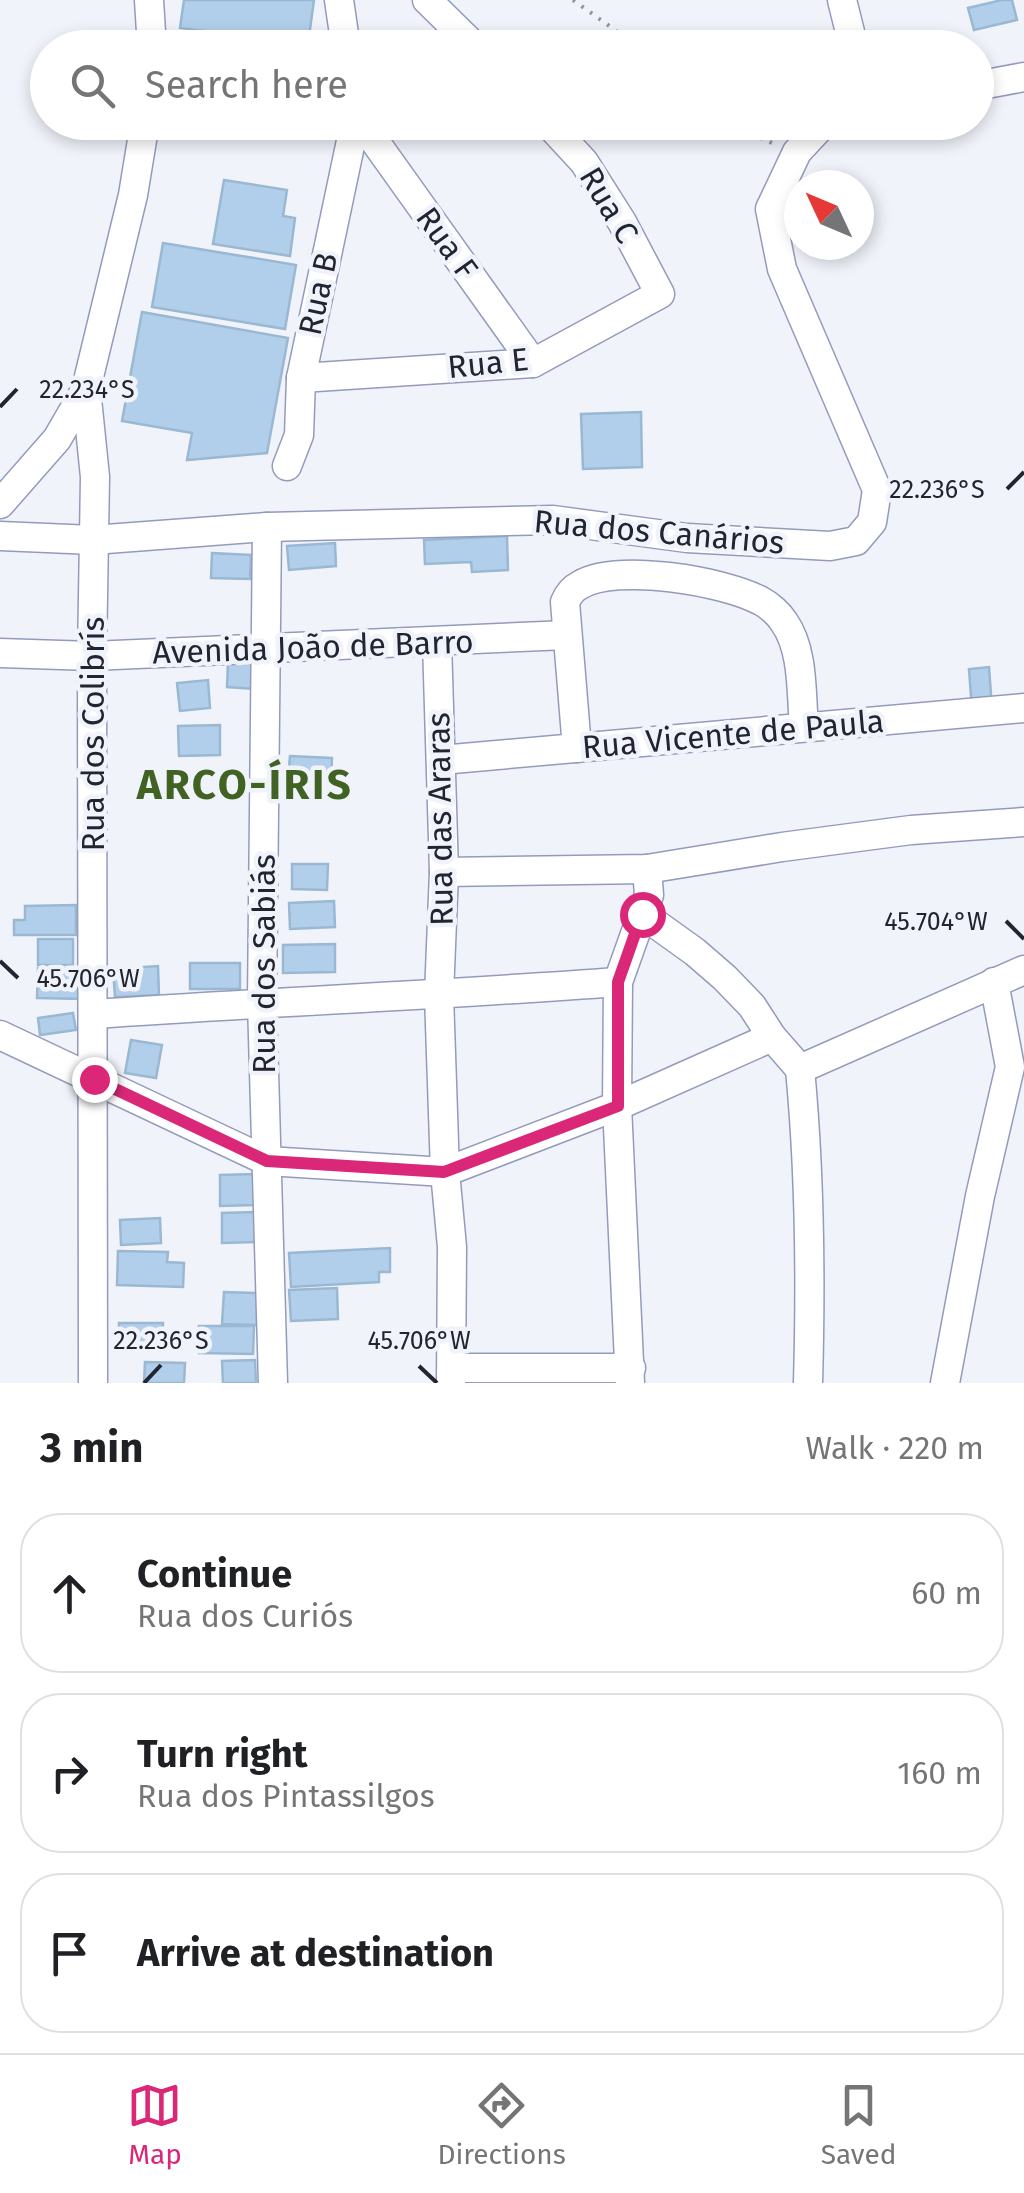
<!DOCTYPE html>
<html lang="en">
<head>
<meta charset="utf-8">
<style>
	body { margin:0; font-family:"Fira Sans",sans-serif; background:#f6f6f6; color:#202124 }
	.compass { position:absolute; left:784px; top:170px; width:90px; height:90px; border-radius:50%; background:#fff; box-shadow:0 5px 15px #0003; rotate:314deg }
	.stop { position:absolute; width:30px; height:30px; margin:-22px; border:8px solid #db2777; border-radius:50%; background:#fff }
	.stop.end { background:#db2777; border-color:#fff; box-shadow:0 2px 10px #0008 }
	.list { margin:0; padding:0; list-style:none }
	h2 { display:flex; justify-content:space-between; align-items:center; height:130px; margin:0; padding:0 40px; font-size:42px }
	h2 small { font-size:32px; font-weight:400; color:#757577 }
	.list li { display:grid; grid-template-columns:65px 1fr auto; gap:30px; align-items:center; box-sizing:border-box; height:160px; margin:0 20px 20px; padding:0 20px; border:2px solid #e0e0e0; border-radius:40px }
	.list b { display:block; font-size:38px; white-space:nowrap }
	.list p { margin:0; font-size:32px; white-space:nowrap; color:#757577 }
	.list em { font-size:32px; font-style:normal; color:#757577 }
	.icon { flex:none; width:55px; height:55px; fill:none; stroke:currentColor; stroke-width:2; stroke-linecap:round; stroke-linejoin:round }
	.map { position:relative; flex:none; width:1024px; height:1383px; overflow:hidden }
	.search { position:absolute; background:#fff; box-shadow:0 5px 15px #0003; left:30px; right:30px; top:30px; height:110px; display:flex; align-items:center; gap:25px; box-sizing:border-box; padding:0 35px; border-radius:55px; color:#757577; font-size:38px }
	.sheet { height:670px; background:#fff }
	nav { display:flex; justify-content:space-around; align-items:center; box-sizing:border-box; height:140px; border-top:2px solid #e0e0e0; background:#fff; font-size:28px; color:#757577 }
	nav a { display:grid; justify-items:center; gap:5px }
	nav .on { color:#db2777 }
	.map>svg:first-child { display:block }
</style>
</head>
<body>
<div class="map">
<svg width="1024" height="1383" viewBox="0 0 1024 1383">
	<rect width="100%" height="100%" fill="#f1f3fb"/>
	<g fill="#b1cfea" stroke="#9bb8d2" stroke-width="2.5">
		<polygon points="184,0 314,0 308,44 180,28"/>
		<polygon points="1002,0 1012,0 1017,20 974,30 968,8"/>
		<polygon points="195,32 275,48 192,48"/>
		<polygon points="224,180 287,190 283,216 295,218 290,256 213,244"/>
		<polygon points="163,243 296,265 285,329 152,307"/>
		<polygon points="142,312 288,338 267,453 187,460 192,433 122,421"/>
		<polygon points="641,412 642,467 583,469 581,414"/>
		<polygon points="507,536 508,570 472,572 471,562 425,564 424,540"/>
		<polygon points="335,543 336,566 289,570 287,546"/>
		<polygon points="212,553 251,555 250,579 211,578"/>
		<polygon points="228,663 255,664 254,689 227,687"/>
		<polygon points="989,667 992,708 972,710 969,669"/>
		<polygon points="208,680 210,708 180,711 177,683"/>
		<polygon points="220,725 220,755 179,756 178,726"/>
		<polygon points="290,756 332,758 331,783 288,780"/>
		<polygon points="292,864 328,864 327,890 292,889"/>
		<polygon points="334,901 335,927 290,929 289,903"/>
		<polygon points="76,905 76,935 14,935 14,920 25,920 25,906"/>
		<rect x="38" y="939" width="35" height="26"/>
		<polygon points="335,944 335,972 283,973 283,945"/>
		<rect x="190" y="963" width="50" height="26"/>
		<polygon points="158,966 159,995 115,997 113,969"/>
		<polygon points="38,968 85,969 84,999 37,998"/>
		<polygon points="73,1013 76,1030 40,1035 38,1018"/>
		<polygon points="131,1040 162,1045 156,1078 125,1073"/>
		<polygon points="255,1174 255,1205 220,1206 220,1175"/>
		<polygon points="258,1212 259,1242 222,1243 222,1213"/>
		<polygon points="160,1218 161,1243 121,1245 120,1220"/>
		<polygon points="390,1248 390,1272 379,1272 379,1282 291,1287 289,1253"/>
		<polygon points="118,1251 168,1252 167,1262 184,1263 183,1287 117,1285"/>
		<polygon points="337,1288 338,1319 291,1321 289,1290"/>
		<polygon points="224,1292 259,1293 258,1325 222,1324"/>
		<polygon points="119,1323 163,1323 162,1349 118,1348"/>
		<polygon points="199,1326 254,1326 253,1354 199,1353"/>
		<polygon points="255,1360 256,1383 223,1383 222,1361"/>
		<polygon points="145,1362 185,1363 184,1383 144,1383"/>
	</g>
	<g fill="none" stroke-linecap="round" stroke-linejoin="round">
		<g stroke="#939bbc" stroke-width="31">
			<g id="minor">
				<polyline points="149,0 152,48"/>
				<polyline points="339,0 346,48"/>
				<polyline points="427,0 476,48"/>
				<polyline points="842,0 854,48"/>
				<polyline points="976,86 1024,77"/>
				<polyline points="361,122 533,363"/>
				<polyline points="301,378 533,363 660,294 622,222 584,162 547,122"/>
				<polyline points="86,389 95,477 92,656 93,1383"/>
				<polyline points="287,466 299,435 301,378 355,122"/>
				<polyline points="0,504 57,439 86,389 133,195 145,122"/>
				<polyline points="267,527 262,1002 273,1383"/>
				<polyline points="0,536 93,540 267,527 553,520 687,538 830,546 856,541 872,522 877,490 782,269 770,209 797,152 825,122"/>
				<polyline points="437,642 444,872 439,995 445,1172 452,1247 451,1383"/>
				<polyline points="0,653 92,656 567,635"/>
				<path d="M577,748L565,602C568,595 572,589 580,585C617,563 724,581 761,601C769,605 779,614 784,622C804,650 801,694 804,727"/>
				<polyline points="441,760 1024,708"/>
				<polyline points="444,872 647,869 782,847 911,830 1024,822"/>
				<polyline points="642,914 695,952 725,978 752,1006 772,1037 800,1069"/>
				<path d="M94,1014C268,1002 443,995 618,982"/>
				<polyline points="0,1035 267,1161 445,1172 617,1106 772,1037"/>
				<path d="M800,1069C810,1174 811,1278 808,1383"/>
				<polyline points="800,1069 1024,970"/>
				<polyline points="452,1368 631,1368"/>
				<polyline points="630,1383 617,1106 618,982 649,895 647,869"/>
				<polyline points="945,1383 980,1196 1010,1067 994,982"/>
			</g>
		</g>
		<g stroke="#91949e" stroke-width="4" stroke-dasharray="2.5 8" stroke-linecap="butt">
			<polyline points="573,0 640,48"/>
			<polyline points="721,122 772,143"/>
		</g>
		<use href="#minor" stroke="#fff" stroke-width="28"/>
	</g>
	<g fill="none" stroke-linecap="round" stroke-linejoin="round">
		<polyline stroke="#db2777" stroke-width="12" points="94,1079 267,1161 444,1172 618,1106 618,982 642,914"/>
	</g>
	<path fill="none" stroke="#212431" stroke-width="4" d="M0,407L17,389M1007,489L1024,472M1006,921L1024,939M0,961L18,978M419,1366L437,1383M144,1383L161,1365"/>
	<g text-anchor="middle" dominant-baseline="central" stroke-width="9" stroke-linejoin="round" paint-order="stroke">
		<g font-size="32" fill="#212431" stroke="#f1f3fb">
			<text transform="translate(609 205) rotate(59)">Rua C</text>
			<text transform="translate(447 243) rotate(54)">Rua F</text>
			<text transform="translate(318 294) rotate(-78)">Rua B</text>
			<text transform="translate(488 363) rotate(-6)">Rua E</text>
			<text transform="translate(659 532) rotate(5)">Rua dos Canários</text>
			<text transform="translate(313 647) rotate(-2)">Avenida João de Barro</text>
			<text transform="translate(93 734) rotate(-90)">Rua dos Colibrís</text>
			<text transform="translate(733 734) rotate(-5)">Rua Vicente de Paula</text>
			<text transform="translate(440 819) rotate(-91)">Rua das Araras</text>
			<text transform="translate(264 964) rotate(-90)">Rua dos Sabiás</text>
		</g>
		<g font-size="42" font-weight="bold" letter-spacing="2.5" fill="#406324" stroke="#f1f3fb">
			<text x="245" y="785">ARCO-ÍRIS</text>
		</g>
	</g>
	<g font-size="25" text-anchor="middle" fill="#212431" stroke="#f1f3fb" stroke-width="9" stroke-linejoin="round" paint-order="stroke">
		<text x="87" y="398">22.234°S</text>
		<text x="937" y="498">22.236°S</text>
		<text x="936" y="930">45.704°W</text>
		<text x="88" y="987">45.706°W</text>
		<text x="161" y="1349">22.236°S</text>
		<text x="419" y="1349">45.706°W</text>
	</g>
</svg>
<svg class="compass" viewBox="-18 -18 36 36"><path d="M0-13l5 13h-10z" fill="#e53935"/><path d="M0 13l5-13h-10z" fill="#757577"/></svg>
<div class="stop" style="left:642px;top:914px"></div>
<div class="stop end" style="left:94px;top:1079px"></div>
<div class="search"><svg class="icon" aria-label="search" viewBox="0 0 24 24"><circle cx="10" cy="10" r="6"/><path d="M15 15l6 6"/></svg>Search here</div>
</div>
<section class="sheet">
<h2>3 min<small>Walk · 220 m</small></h2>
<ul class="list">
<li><svg class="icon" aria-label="ahead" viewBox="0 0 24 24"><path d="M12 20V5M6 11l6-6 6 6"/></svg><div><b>Continue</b><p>Rua dos Curiós</p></div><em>60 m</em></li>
<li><svg class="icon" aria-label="right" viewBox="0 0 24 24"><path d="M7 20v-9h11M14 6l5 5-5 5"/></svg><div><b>Turn right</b><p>Rua dos Pintassilgos</p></div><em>160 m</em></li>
<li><svg class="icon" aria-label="arrive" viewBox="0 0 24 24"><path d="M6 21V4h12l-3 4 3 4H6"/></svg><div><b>Arrive at destination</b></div></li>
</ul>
</section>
<nav>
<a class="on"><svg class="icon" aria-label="map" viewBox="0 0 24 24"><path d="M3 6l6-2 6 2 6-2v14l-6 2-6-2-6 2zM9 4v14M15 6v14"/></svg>Map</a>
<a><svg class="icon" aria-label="directions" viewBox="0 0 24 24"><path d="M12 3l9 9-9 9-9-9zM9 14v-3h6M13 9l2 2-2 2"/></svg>Directions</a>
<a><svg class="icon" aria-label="saved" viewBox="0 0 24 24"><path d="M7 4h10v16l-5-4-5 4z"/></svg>Saved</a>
</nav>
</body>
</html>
